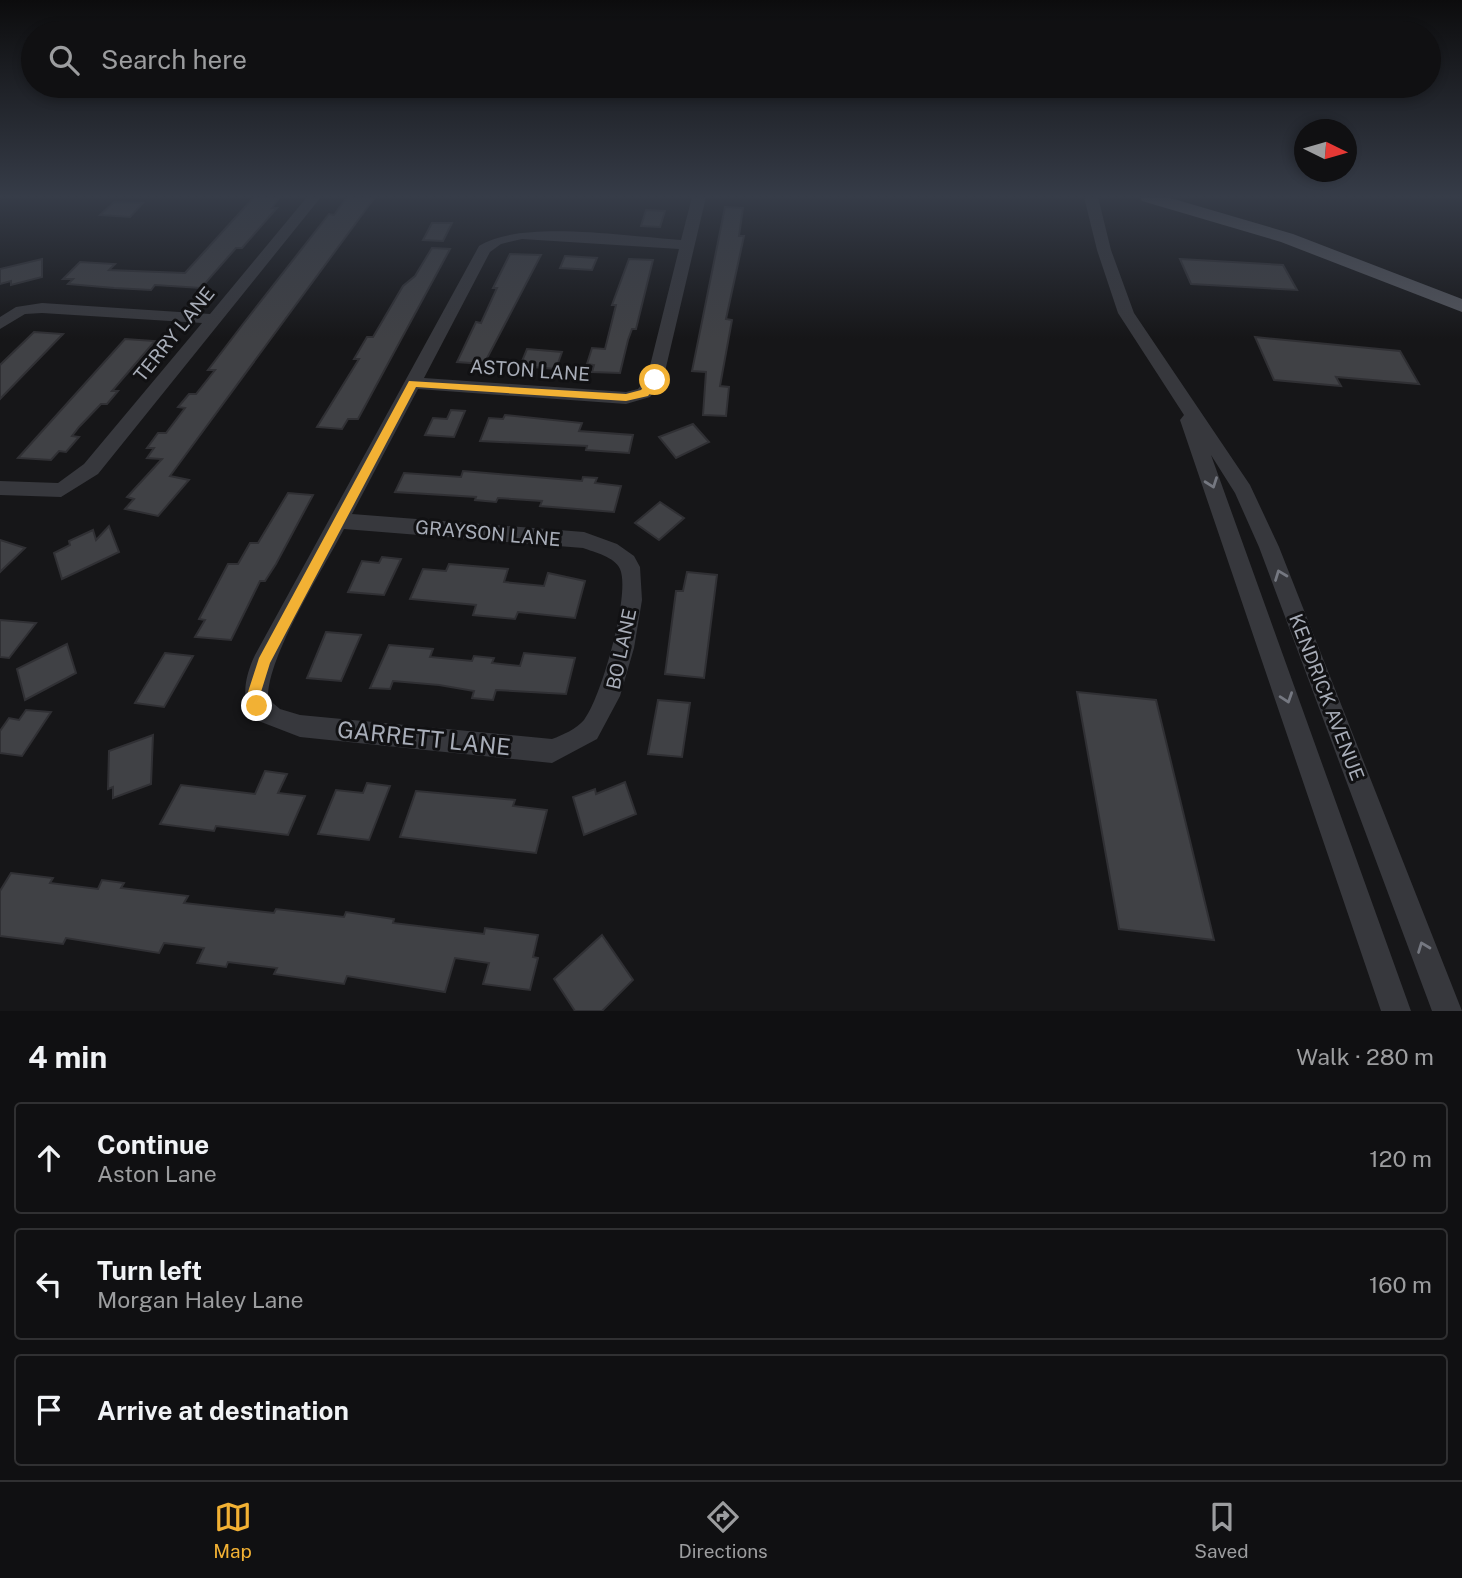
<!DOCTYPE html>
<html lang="en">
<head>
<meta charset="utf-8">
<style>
	body { margin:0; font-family:"Public Sans",sans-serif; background:#1e1e20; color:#f1f3f6 }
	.compass { position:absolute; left:1294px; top:119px; width:63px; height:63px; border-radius:50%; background:#101012; box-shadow:0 4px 10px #0003; rotate:95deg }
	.stop { position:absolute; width:21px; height:21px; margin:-16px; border:5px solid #f2b134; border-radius:50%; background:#fff }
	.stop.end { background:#f2b134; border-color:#fff; box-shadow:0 2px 7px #0008 }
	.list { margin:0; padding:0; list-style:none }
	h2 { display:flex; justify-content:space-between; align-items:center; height:91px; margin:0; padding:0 28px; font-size:30px }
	h2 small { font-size:23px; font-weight:400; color:#9c9d9f }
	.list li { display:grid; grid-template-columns:46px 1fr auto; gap:21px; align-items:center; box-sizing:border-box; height:112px; margin:0 14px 14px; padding:0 14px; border:2px solid #303032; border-radius:7px }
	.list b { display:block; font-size:26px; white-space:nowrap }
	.list p { margin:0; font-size:23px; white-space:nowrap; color:#9c9d9f }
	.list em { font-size:23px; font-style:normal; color:#9c9d9f }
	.icon { flex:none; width:38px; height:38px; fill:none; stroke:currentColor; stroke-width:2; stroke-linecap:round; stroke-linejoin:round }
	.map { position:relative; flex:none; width:1462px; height:1011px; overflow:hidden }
	.search { position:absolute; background:#101012; box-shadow:0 4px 10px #0003; left:21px; right:21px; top:21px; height:77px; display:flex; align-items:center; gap:18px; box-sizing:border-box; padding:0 24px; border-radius:38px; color:#9c9d9f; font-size:26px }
	.sheet { height:469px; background:#101012 }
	nav { display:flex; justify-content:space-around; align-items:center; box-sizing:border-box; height:98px; border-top:2px solid #303032; background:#101012; font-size:19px; color:#9c9d9f }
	nav a { display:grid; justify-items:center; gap:4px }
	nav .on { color:#f2b134 }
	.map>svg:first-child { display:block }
</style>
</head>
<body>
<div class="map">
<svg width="1462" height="1011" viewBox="0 0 1462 1011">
	<rect width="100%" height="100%" fill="#161618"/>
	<g fill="#404145" stroke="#303034" stroke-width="2">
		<polygon points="254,197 280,197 272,208 277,208 242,248 236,248 201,288 155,285 151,290 114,288 68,284 73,279 63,279 80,262 115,264 109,270 185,273"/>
		<polygon points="347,197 375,197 170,476 189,480 158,516 125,509 134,499 127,497 162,459 147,458 154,448 147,448 158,433 166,433 185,408 178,407 189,394 196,394 215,370 208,370 243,324 329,214 334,215"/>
		<polygon points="114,202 143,203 130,217 100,215"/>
		<polygon points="725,207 743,208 739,236 744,236 726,319 732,320 720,386 729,387 726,416 703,415 706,372 692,371"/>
		<polygon points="646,210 665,211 660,227 641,226"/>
		<polygon points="432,223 452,223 443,241 423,240"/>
		<polygon points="432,248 450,249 358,419 348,419 342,429 317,427 359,359 354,359 367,337 373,337 403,286 415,276"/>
		<polygon points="510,254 541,255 484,364 457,362 476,322 481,323 497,288 493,288"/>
		<polygon points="565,256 597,258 592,270 560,268"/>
		<polygon points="42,259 42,277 11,285 11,281 0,284 0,269"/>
		<polygon points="629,259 653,260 636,329 632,329 628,340 620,373 592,372 594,365 587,364 592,348 605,349 616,305 612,305"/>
		<polygon points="1180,259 1283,265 1297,290 1191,284"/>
		<polygon points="34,332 63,334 0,399 0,365"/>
		<polygon points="1255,337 1400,351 1419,384 1336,377 1341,386 1274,380"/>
		<polygon points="125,339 155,341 112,391 118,391 107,404 101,404 79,427 72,436 79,437 66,452 59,451 51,460 18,458"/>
		<polygon points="527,349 562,352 556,369 520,366"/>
		<polygon points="451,410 465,411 454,437 425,435 433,418 447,419"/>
		<polygon points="505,415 582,423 579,431 633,435 629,453 586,450 587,446 480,441 489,418 503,419"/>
		<polygon points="693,424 709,442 676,458 659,437"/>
		<polygon points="463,471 582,481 583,477 597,478 595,483 621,486 614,512 540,506 542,501 498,498 496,502 475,500 476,497 395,492 404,473 461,477"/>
		<polygon points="288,493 313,495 276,564 265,581 260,581 231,640 195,637 205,620 199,619 228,564 238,564 250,543 258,543"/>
		<polygon points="660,502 684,518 659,540 635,523"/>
		<polygon points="109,526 119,552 62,579 54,553 70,545 69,541 93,530 96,540"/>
		<polygon points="0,540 25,548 0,572"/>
		<polygon points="382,557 401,559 384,595 348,592 362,561 379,563"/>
		<polygon points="449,564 508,569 504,582 544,586 548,573 585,581 575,618 518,612 515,619 473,615 476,605 410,599 423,569 446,571"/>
		<polygon points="687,572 717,575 704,678 665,674 676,591 683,591"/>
		<polygon points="0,620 36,623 9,658 0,657"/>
		<polygon points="326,632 361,635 341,681 307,678"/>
		<polygon points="67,644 76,673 25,700 17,669"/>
		<polygon points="389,645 433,649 430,657 472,661 474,656 494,658 492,663 520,666 524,653 575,658 566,694 496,690 493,700 472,698 474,691 439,685 393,681 390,689 370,688"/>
		<polygon points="165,653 193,656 164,707 135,703"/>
		<polygon points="1077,692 1156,700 1214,940 1119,929"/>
		<polygon points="658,700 690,703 682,757 648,754"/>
		<polygon points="26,710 51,712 22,756 0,753 0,731 9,718 19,720"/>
		<polygon points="153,735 151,784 113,798 113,787 108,789 109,751"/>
		<polygon points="265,771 287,774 278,793 305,796 288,835 216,826 214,831 160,824 181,785 255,794"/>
		<polygon points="625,782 636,814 584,835 573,797 595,789 596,794"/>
		<polygon points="367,783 390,786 369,840 318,834 336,790 363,793"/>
		<polygon points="416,791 515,800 513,806 547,810 536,853 400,837"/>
		<polygon points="11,873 53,878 50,883 98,889 102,880 124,883 121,888 188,896 184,903 274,913 276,909 344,917 346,912 394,919 393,923 484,934 485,928 538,935 533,957 538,958 530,990 483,984 489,963 455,958 445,992 347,976 344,984 274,974 277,968 228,962 226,967 197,963 204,948 164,943 159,953 66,938 63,944 0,936 0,891"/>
		<polygon points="602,935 633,980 602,1011 575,1011 554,979"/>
	</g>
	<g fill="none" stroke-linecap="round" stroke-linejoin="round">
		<g fill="#37383d" fill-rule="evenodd">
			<polygon points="307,197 321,197 98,474 61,497 0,495 0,481 58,483 84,464 202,323 42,313 25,314 0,329 0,317 16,307 42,303 210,314"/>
			<path d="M692,197H706L663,380L650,397L626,404L418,389L352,514L584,532L617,544L634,556L640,567L642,600L634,648L620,696L597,739L552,763L300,737L256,720C239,702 245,676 255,655L479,246C520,219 630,237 681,240ZM522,239L679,249L647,378L638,389L626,392L424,378L490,252L501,244ZM344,529L583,548C594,552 615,557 620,569C631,593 601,699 584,720C576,729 563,735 552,739L300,715L280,709L268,699C267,656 323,570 344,529Z"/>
			<polygon points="1084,197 1098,197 1111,250 1134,313 1250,485 1279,547 1462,1011 1432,1011 1259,547 1235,493 1211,455 1411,1011 1381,1011 1180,420 1184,415 1118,313 1097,250"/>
		</g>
		<polygon fill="#53555c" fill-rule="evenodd" points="1140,197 1167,197 1293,234 1462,299 1462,312 1281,242 1142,201"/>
	</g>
	<defs><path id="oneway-chevron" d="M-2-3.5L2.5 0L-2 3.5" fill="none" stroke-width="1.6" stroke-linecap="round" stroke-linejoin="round" transform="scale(1.75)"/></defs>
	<g stroke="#757881">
		<use href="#oneway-chevron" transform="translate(1212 483) rotate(70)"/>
		<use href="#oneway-chevron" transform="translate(1280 575) rotate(-111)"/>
		<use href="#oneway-chevron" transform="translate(1287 698) rotate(71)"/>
		<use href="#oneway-chevron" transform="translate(1423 947) rotate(-111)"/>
	</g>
	<linearGradient id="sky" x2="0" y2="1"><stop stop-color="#0c0c0d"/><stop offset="0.58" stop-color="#363c48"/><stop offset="1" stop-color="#363c48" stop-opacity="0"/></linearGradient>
	<rect width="1462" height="339" fill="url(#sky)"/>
	<polygon fill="#f2b134" points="651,378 660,380 648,396 626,401 416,387 270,663 261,692 262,711 252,711 248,692 259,658 409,381 626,394 641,390"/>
	<g text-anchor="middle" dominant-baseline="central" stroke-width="6" stroke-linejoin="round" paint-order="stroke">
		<g font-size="19" fill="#a8adb8" stroke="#111113">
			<text transform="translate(174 334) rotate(-51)">TERRY LANE</text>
			<text transform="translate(530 370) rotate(4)">ASTON LANE</text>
			<text transform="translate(488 533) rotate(5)">GRAYSON LANE</text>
			<text transform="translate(621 649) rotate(-78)">BO LANE</text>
			<text transform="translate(1327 697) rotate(69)">KENDRICK AVENUE</text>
		</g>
		<g font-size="23" fill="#a8adb8" stroke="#111113">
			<text transform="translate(424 738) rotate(6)">GARRETT LANE</text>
		</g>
	</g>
</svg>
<svg class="compass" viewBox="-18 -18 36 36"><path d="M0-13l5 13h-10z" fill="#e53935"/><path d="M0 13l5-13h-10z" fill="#9c9d9f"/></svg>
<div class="stop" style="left:655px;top:380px"></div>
<div class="stop end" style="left:257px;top:706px"></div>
<div class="search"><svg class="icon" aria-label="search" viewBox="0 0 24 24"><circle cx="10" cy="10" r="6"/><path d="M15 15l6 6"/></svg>Search here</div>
</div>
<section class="sheet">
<h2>4 min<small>Walk · 280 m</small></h2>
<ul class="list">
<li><svg class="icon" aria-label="ahead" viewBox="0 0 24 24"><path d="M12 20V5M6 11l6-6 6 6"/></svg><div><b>Continue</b><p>Aston Lane</p></div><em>120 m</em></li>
<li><svg class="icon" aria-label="left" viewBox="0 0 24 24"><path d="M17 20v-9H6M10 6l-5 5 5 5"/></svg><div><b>Turn left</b><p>Morgan Haley Lane</p></div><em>160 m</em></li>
<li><svg class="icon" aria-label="arrive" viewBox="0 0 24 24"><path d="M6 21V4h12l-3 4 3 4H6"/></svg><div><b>Arrive at destination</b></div></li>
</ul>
</section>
<nav>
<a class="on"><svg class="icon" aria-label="map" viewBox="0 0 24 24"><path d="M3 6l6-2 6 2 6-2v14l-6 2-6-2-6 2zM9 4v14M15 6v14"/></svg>Map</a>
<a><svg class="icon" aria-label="directions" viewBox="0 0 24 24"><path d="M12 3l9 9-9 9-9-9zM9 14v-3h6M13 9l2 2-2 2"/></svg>Directions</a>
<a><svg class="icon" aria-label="saved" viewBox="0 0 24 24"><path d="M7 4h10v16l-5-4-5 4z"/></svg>Saved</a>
</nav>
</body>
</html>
